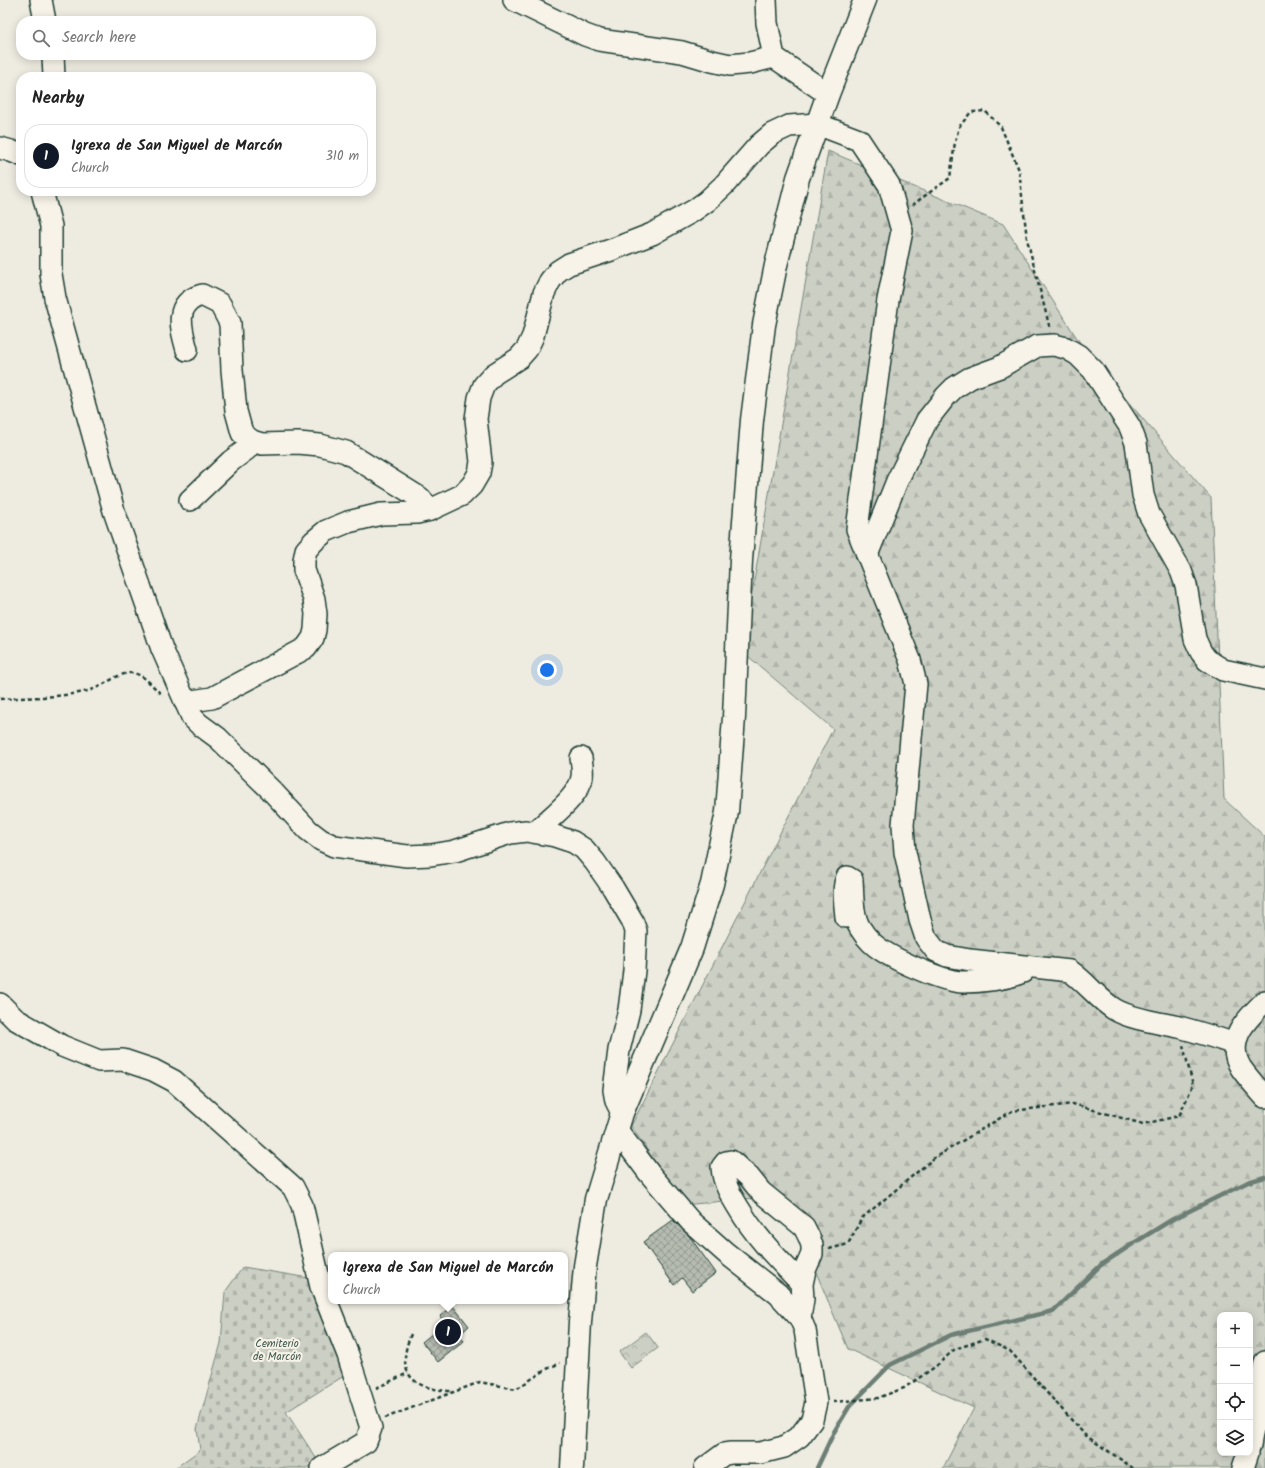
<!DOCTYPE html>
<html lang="en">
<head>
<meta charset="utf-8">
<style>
	body { margin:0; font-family:Kalam,sans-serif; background:#f6f6f6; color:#222 }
	.controls { position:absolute; right:12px; bottom:12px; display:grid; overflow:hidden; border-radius:8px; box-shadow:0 2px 10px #0003 }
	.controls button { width:36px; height:36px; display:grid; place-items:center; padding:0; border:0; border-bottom:1px solid #e0e0e0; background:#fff; color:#222; font:20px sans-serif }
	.you { position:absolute; left:547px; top:670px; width:14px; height:14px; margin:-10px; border:3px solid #fff; border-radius:50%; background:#1a73e8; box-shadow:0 0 0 6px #1a73e833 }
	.badge { display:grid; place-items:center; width:26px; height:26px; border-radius:50%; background:#111827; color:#fff; font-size:13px; font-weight:700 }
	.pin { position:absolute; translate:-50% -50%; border:2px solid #fff; box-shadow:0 1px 4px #0006 }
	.popup { position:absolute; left:328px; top:1252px; width:240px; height:52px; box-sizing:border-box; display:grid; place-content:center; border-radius:8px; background:#fff; filter:drop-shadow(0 1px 3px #0005); font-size:13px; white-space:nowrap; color:#767676 }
	.popup b { font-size:15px; color:#222 }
	.popup::after { content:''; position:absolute; left:50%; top:100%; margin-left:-8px; border:8px solid transparent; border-top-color:#fff }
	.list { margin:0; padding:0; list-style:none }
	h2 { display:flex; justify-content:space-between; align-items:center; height:52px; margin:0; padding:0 16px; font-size:17px }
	h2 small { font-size:13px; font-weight:400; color:#767676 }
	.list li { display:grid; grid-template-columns:26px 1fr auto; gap:12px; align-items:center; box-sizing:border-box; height:64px; margin:0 8px 8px; padding:0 8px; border:1px solid #e0e0e0; border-radius:16px }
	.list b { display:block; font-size:15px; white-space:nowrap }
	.list p { margin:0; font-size:13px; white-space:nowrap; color:#767676 }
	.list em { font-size:13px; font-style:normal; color:#767676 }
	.icon { flex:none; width:22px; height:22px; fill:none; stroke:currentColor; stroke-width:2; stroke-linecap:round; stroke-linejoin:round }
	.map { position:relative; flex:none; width:1265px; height:1468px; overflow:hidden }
	.search { position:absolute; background:#fff; box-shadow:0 2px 10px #0003; left:16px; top:16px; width:360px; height:44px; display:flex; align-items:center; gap:10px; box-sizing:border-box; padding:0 14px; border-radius:16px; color:#767676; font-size:15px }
	.panel { position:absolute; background:#fff; box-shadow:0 2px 10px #0003; left:16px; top:72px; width:360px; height:124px; border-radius:16px }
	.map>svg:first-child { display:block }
</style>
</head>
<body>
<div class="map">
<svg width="1265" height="1468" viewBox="0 0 1265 1468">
	<defs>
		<pattern id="forest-firs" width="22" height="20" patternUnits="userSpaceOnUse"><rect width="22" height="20" fill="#cccfc4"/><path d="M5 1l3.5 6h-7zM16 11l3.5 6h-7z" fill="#afb3a9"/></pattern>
		<pattern id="cemetery-stones" width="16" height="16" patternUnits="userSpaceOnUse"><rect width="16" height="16" fill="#cccfc4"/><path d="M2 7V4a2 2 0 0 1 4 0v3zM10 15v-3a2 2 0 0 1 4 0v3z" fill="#afb3a9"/></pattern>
		<pattern id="park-crowns" width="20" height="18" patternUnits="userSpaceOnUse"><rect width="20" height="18" fill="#cccfc4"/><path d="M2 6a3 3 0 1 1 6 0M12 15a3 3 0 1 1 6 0" fill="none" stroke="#afb3a9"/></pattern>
		<pattern id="building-cross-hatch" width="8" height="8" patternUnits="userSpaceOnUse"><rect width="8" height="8" fill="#b5bbb0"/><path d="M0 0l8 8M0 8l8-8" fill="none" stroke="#939990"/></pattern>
	</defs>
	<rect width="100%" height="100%" fill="#eeece1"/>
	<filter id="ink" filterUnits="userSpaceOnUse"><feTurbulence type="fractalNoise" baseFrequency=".025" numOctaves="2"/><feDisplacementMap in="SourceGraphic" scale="8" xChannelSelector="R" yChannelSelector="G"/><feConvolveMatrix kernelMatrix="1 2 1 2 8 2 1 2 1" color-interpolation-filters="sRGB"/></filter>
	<g filter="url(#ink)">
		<path fill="url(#forest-firs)" stroke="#76867c" fill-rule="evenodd" d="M828,151L1003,224L1088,355L1211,498L1224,799L1265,837V1468H943L974,1408L848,1349L784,1195L684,1205L631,1126L833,729L742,651ZM1220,1315H1250V1453H1220Z"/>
		<polygon fill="url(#cemetery-stones)" stroke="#76867c" points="243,1267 309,1278 347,1374 286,1412 318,1461 308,1468 175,1468 200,1450 197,1429 221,1343 225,1292"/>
		<polygon fill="url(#park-crowns)" stroke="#76867c" points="646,1332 658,1348 631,1368 619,1352"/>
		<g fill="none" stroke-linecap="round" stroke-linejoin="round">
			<polyline stroke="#6c7e74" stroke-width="4.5" points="817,1468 834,1432 849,1407 890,1365 951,1335 1053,1311 1102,1264 1134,1243 1173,1219 1248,1182 1265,1177"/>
		</g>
		<g fill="url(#building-cross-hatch)" stroke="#1f3d34">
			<polygon points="673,1220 690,1237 716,1273 692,1291 682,1278 674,1285 643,1242"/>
			<polygon points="453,1306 469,1326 459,1335 464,1341 438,1362 422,1342 438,1329 435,1325 442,1319 440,1316"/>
		</g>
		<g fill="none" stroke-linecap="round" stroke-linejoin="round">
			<g stroke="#1f3d34" stroke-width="24">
				<g id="minor">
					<polyline points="41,0 45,21"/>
					<polyline points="514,0 585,35 599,40 682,52 712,61 730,65 750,63 774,57"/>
					<polyline points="766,0 767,23 774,57 828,94"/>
					<polyline points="53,55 54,77"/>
					<polyline points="0,148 11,151 21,155"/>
					<polyline points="42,191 51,226 51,274 55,298 114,511 162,649 192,717 199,724 218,738 271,790 308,830 321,840 334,846 407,856 431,855 455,851 510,833 526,831 555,836 573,842 584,849 595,862 613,888 632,920 636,931 634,971 629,1010 619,1050 614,1090 616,1101 622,1113"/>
					<path d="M187,350C181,328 173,303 202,295L220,304L230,323L232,370L236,411L242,433L252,441L262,444L298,443L320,445L346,452L420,498L430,510"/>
					<polyline points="190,500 231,461 247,449 252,441"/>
					<polyline points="867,555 897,481 927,420 946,396 954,388 970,378 1000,367 1037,346 1054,345 1066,348 1078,355 1093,370 1130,427 1136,443 1143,495 1149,514 1181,571 1186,585 1195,639 1201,652 1207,660 1223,670 1265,679"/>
					<path d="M185,702L212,698L306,648L313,638L315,630L316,614L314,599L304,570V560L306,550L314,541L326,531L348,522L381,514L417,513L430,510L462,495L472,485L479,473L481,462L476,419L479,398L484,385L494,374L519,358L527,349L533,336L544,293L550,281L558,271L569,264L611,250L652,234L693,211L707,201L724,185L759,145L772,134L789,126L817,124L859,140L889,185L902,231L888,300L857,529L910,660L916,684L903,825L905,852L920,920L926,938L936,951L947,956L970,960L1070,971C1086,982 1098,999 1114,1009C1130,1019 1160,1023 1179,1027C1198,1032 1217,1038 1235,1044"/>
					<path d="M536,832C550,817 579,797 582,777C583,770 582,764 581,758"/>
					<path d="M846,917C845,904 842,888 847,877L852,880C853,895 852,915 860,928C863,933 867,938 871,942C886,957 943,982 963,982C981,982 1007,979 1023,972"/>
					<path d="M1265,1001C1247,1019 1224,1040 1241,1068C1248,1078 1257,1088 1265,1097"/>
					<polyline points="0,1004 15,1019 62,1046 99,1061 123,1060 153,1070 174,1081 293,1187 302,1205 321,1287 348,1355 371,1428 366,1442 322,1468"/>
					<polyline points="617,1130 649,1173 691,1222 726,1253 778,1294 800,1318 805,1330 816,1402 812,1420 800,1436 784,1447 760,1453 731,1453 724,1454 705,1468"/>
					<path d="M800,1318L803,1299L802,1284L805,1270L812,1254V1245L809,1237L804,1227L761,1192L749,1177L731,1161L726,1162L722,1167C723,1182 730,1194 738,1207C756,1238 778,1259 802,1284"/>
					<polyline points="1250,1445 1265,1362"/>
					<polyline points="1243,1468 1248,1453"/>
				</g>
			</g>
			<g stroke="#1f3d34" stroke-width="25">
				<polyline id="major" points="572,1468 580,1322 585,1266 596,1199 622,1113 692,948 712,884 727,812 734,717 741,560 752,420 764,325 776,265 798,178 828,94 865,0"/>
			</g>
			<g stroke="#1f3d34" stroke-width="2.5" stroke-dasharray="4 3" stroke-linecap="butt">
				<polyline points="912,205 950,178 955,142 959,127 971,112 985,111 1001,127 1019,170 1027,239 1050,329"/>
				<path d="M0,699C29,697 63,698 91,690C104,686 117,673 131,673C144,673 153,688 163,695"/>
				<polyline points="829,1249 848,1244 862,1218 934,1158 1012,1111 1073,1104 1143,1124 1179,1116 1193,1085 1183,1045"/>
				<path d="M411,1334C395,1373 412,1389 451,1391"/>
				<polyline points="376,1388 408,1373"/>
				<polyline points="833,1402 878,1398 904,1388 935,1367 955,1349 985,1339 1010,1351 1041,1386 1085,1435 1133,1468"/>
				<polyline points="385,1418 480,1382 516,1389 547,1369 560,1363"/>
			</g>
			<use href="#minor" stroke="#f7f3e8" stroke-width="21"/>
			<use href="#major" stroke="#f7f3e8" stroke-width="22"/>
		</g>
	</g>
	<g text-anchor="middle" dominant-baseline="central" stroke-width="4" stroke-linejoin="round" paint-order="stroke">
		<g font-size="11" fill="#425a51" stroke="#f7f3e8">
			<text x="277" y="1344">Cemiterio<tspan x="277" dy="13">de Marcón</tspan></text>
		</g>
	</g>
</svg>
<div class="controls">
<button>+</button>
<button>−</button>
<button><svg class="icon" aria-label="locate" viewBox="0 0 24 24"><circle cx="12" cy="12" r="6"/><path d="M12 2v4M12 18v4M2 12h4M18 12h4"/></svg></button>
<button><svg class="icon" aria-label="layers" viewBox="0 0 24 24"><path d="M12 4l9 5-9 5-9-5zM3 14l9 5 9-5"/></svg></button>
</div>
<div class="you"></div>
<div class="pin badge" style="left:448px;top:1332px">1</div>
<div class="popup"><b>Igrexa de San Miguel de Marcón</b>Church</div>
<div class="search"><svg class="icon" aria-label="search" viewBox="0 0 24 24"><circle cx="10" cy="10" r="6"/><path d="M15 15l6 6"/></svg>Search here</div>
<section class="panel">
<h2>Nearby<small></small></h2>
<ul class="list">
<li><span class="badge">1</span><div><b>Igrexa de San Miguel de Marcón</b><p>Church</p></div><em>310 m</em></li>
</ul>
</section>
</div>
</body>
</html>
